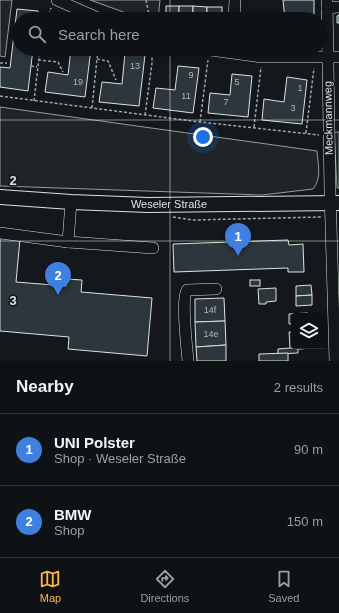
<!DOCTYPE html>
<html lang="en">
<head>
<meta charset="utf-8">
<style>
	body { margin:0; font-family:Helvetica,sans-serif; background:#181b1e; color:#f1f3f6 }
	.controls { position:absolute; right:12px; bottom:12px; display:grid; overflow:hidden; border-radius:4px; box-shadow:0 2px 6px #0003 }
	.controls button { width:36px; height:36px; display:grid; place-items:center; padding:0; border:0; border-bottom:1px solid #2f3234; background:#0f1215; color:#f1f3f6; font:20px sans-serif }
	.you { position:absolute; left:203px; top:137px; width:14px; height:14px; margin:-10px; border:3px solid #fff; border-radius:50%; background:#1a73e8; box-shadow:0 0 0 6px #1a73e833 }
	.badge { display:grid; place-items:center; width:26px; height:26px; border-radius:50%; background:#ffb74d; color:#fff; font-size:13px; font-weight:700 }
	.pin { position:absolute; translate:-50% -33px; filter:drop-shadow(0 1px 2px #0008) }
	.pin::after { content:''; position:absolute; top:21px; width:14px; height:12px; background:inherit; clip-path:polygon(0 0,100% 0,50% 100%) }
	.list { margin:0; padding:0; list-style:none }
	h2 { display:flex; justify-content:space-between; align-items:center; height:52px; margin:0; padding:0 16px; font-size:17px }
	h2 small { font-size:13px; font-weight:400; color:#9b9ea0 }
	.list li { display:grid; grid-template-columns:26px 1fr auto; gap:12px; align-items:center; box-sizing:border-box; height:72px; padding:0 16px; border-top:1px solid #2f3234 }
	.list b { display:block; font-size:15px; white-space:nowrap }
	.list p { margin:0; font-size:13px; white-space:nowrap; color:#9b9ea0 }
	.list em { font-size:13px; font-style:normal; color:#9b9ea0 }
	.icon { flex:none; width:22px; height:22px; fill:none; stroke:currentColor; stroke-width:2; stroke-linecap:round; stroke-linejoin:round }
	.map { position:relative; flex:none; width:339px; height:361px; overflow:hidden }
	.search { position:absolute; background:#0f1215; box-shadow:0 2px 6px #0003; left:12px; right:12px; top:12px; height:44px; display:flex; align-items:center; gap:10px; box-sizing:border-box; padding:0 14px; border-radius:22px; color:#9b9ea0; font-size:15px }
	.sheet { height:196px; background:#0f1215 }
	nav { display:flex; justify-content:space-around; align-items:center; box-sizing:border-box; height:56px; border-top:1px solid #2f3234; background:#0f1215; font-size:11px; color:#9b9ea0 }
	nav a { display:grid; justify-items:center; gap:2px }
	nav .on { color:#ffb74d }
	.map>svg:first-child { display:block }
</style>
</head>
<body>
<div class="map">
<svg width="339" height="361" viewBox="0 0 339 361">
	<rect width="100%" height="100%" fill="#14181c"/>
	<g fill="#202428" stroke="#939e99">
		<polygon points="0,0 12,0 5,57 0,56"/>
		<polygon points="90,0 160,0 158,19 143,19"/>
		<path d="M0,107L317,151C318,165 322,178 313,189L262,195L0,186Z"/>
		<polygon points="334,132 339,132 339,188 337,188"/>
	</g>
	<g fill="#2c363c" stroke="#d8e6dc">
		<polygon points="283,0 314,0 314,19 285,19"/>
		<rect x="166" y="6" width="13" height="13"/>
		<rect x="179" y="6" width="14" height="13"/>
		<polygon points="193,6 207,7 207,19 193,19"/>
		<rect x="207" y="7" width="15" height="12"/>
		<polygon points="17,9 38,11 37,19 19,19 19,49 33,49 28,91 0,87 0,67 10,68"/>
		<polygon points="339,15 339,23 337,23 337,16"/>
		<polygon points="71,49 91,49 85,97 45,92 48,72 68,75"/>
		<polygon points="125,53 145,55 139,106 99,102 102,82 122,84"/>
		<polygon points="178,66 199,68 193,113 153,108 156,88 175,90"/>
		<polygon points="232,74 252,76 248,117 208,113 210,93 230,95"/>
		<polygon points="287,77 307,80 302,124 262,120 264,99 284,102"/>
		<polygon points="0,237 20,239 16,282 66,286 67,279 82,280 81,292 152,298 147,356 68,349 69,337 0,331"/>
		<polygon points="288,240 289,245 303,244 304,272 288,272 288,268 174,272 173,244"/>
		<rect x="250" y="280" width="10" height="6"/>
		<polygon points="311,285 312,295 296,296 296,286"/>
		<polygon points="276,288 276,301 266,302 266,304 259,304 258,289"/>
		<polygon points="312,295 312,305 296,306 296,296"/>
		<polygon points="224,298 225,321 195,322 195,299"/>
		<polygon points="308,313 308,316 294,316 294,324 289,324 289,314"/>
		<polygon points="225,321 226,345 196,347 195,322"/>
		<polygon points="292,324 294,324 294,346 303,346 303,349 290,349 289,332 292,332"/>
		<polygon points="226,345 226,361 197,361 196,347"/>
		<polygon points="290,348 298,349 298,353 278,354 278,349"/>
		<polygon points="288,353 288,361 259,361 259,354"/>
	</g>
	<g fill="none" stroke-linecap="round" stroke-linejoin="round">
		<g stroke="#d8e6dc" stroke-width="12">
			<g id="minor">
				<polyline points="57,0 100,19"/>
				<polyline points="327,0 330,191 335,361"/>
				<polyline points="327,8 339,7"/>
				<polyline points="234,19 235,0"/>
				<polyline points="203,49 262,57 339,57"/>
				<polyline points="0,233 68,242 153,248"/>
				<polyline points="68,242 71,202"/>
				<path d="M188,361C187,348 181,299 187,290L216,289"/>
			</g>
		</g>
		<g stroke="#d8e6dc" stroke-width="16">
			<polyline id="major" points="0,197 71,202 148,205 339,203"/>
		</g>
		<g stroke="#9da8a2" stroke-width="1.5" stroke-dasharray="3 2" stroke-linecap="butt">
			<polyline points="146,0 150,19"/>
			<polyline points="47,19 51,8"/>
			<polyline points="97,59 108,61 116,80"/>
			<polyline points="38,60 58,62 63,72"/>
			<polyline points="0,63 7,63"/>
			<polyline points="31,66 37,67"/>
			<polyline points="0,96 200,122 319,135"/>
			<polyline points="34,101 40,49"/>
			<polyline points="92,108 98,49"/>
			<polyline points="145,115 152,63 152,49"/>
			<polyline points="200,122 208,60"/>
			<polyline points="254,127 261,67"/>
			<polyline points="306,133 314,68"/>
			<polyline points="173,217 193,220 321,217"/>
		</g>
		<use href="#minor" stroke="#14181c" stroke-width="11"/>
		<use href="#major" stroke="#14181c" stroke-width="14"/>
	</g>
	<path fill="none" stroke="#d8e6dc" stroke-width="1" stroke-opacity="0.55" d="M170,0V19M170,49V361M0,120H339M0,241H339"/>
	<g text-anchor="middle" dominant-baseline="central" stroke-width="3" stroke-linejoin="round" paint-order="stroke">
		<g font-size="9" fill="#adbab4">
			<text x="135" y="66">13</text>
			<text x="191" y="75">9</text>
			<text x="78" y="82">19</text>
			<text x="237" y="82">5</text>
			<text x="300" y="88">1</text>
			<text x="186" y="96">11</text>
			<text x="226" y="102">7</text>
			<text x="293" y="108">3</text>
			<text x="210" y="310">14f</text>
			<text x="211" y="334">14e</text>
		</g>
		<g font-size="11" fill="#d8e6dc" stroke="#14181c">
			<text transform="translate(328 118) rotate(-91)">Meckmannweg</text>
			<text x="169" y="204">Weseler Straße</text>
		</g>
	</g>
	<g font-size="13" text-anchor="middle" font-weight="bold" fill="#d8e6dc" stroke="#14181c" stroke-width="3" stroke-linejoin="round" paint-order="stroke">
		<text x="13" y="185">2</text>
		<text x="13" y="305">3</text>
	</g>
</svg>
<div class="controls">
<button><svg class="icon" aria-label="layers" viewBox="0 0 24 24"><path d="M12 4l9 5-9 5-9-5zM3 14l9 5 9-5"/></svg></button>
</div>
<div class="you"></div>
<div class="pin badge" style="left:238px;top:256px;background:#3f7fe0">1</div>
<div class="pin badge" style="left:58px;top:295px;background:#3f7fe0">2</div>
<div class="search"><svg class="icon" aria-label="search" viewBox="0 0 24 24"><circle cx="10" cy="10" r="6"/><path d="M15 15l6 6"/></svg>Search here</div>
</div>
<section class="sheet">
<h2>Nearby<small>2 results</small></h2>
<ul class="list">
<li><span class="badge" style="background:#3f7fe0">1</span><div><b>UNI Polster</b><p>Shop · Weseler Straße</p></div><em>90 m</em></li>
<li><span class="badge" style="background:#3f7fe0">2</span><div><b>BMW</b><p>Shop</p></div><em>150 m</em></li>
</ul>
</section>
<nav>
<a class="on"><svg class="icon" aria-label="map" viewBox="0 0 24 24"><path d="M3 6l6-2 6 2 6-2v14l-6 2-6-2-6 2zM9 4v14M15 6v14"/></svg>Map</a>
<a><svg class="icon" aria-label="directions" viewBox="0 0 24 24"><path d="M12 3l9 9-9 9-9-9zM9 14v-3h6M13 9l2 2-2 2"/></svg>Directions</a>
<a><svg class="icon" aria-label="saved" viewBox="0 0 24 24"><path d="M7 4h10v16l-5-4-5 4z"/></svg>Saved</a>
</nav>
</body>
</html>
